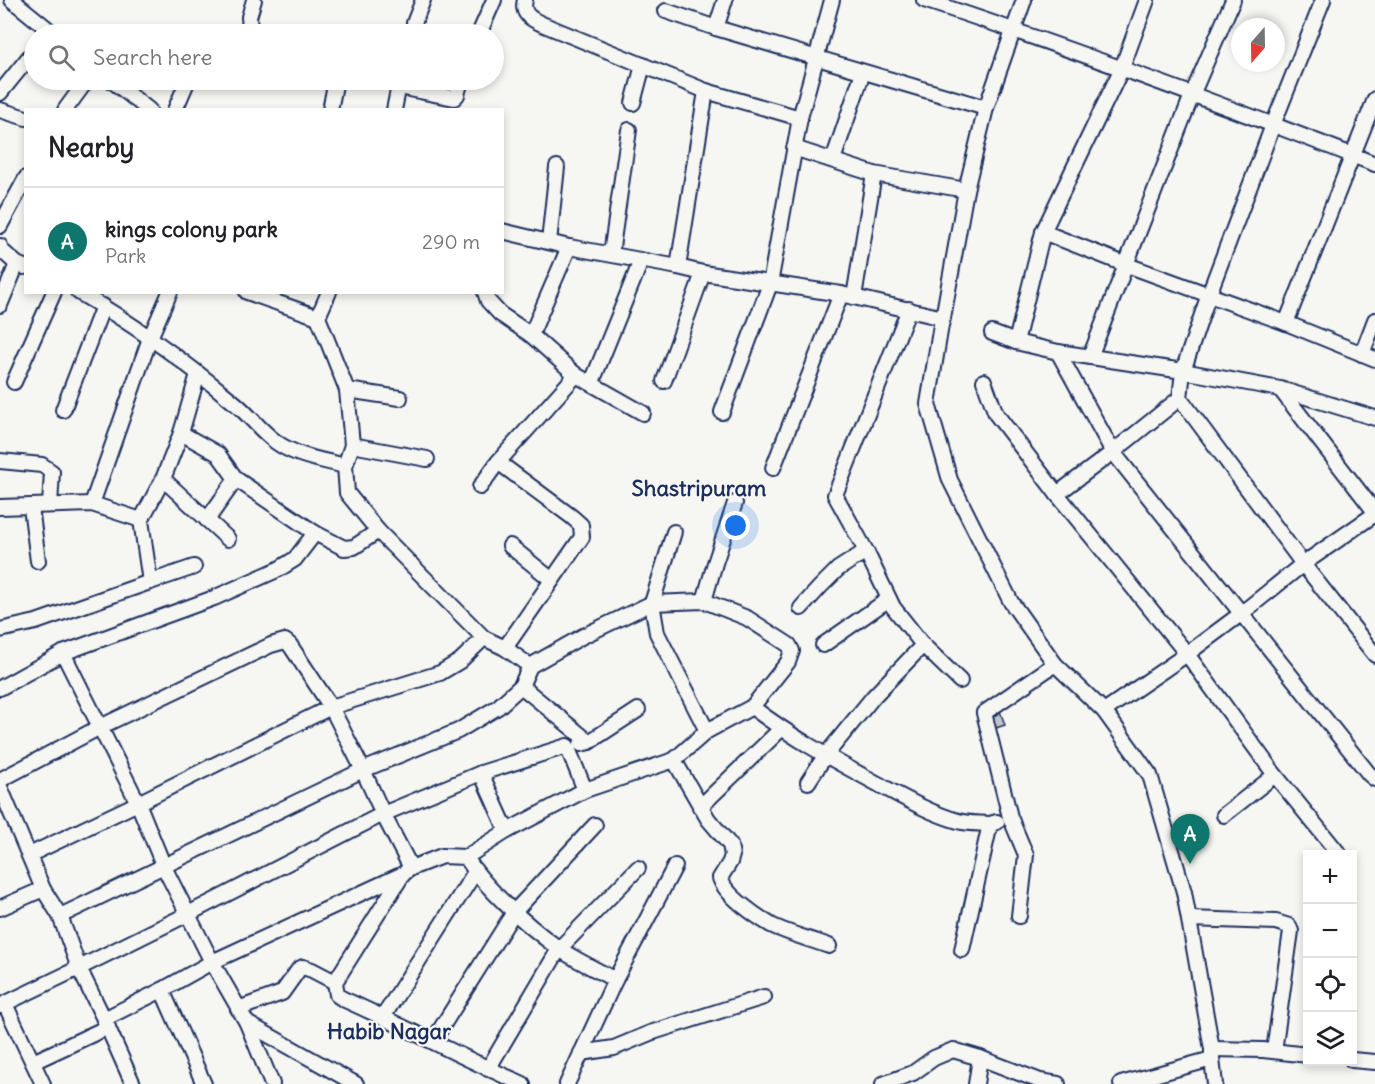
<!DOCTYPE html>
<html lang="en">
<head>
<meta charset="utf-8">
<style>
	body { margin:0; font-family:Delius,sans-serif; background:#f6f6f6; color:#202124 }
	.controls { position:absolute; right:18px; bottom:18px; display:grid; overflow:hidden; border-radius:0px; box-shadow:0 3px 9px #0003 }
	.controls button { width:54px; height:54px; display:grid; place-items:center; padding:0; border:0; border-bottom:2px solid #e0e0e0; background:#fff; color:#202124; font:30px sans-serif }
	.compass { position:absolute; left:1231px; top:18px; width:54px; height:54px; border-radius:50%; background:#fff; box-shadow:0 3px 9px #0003; rotate:200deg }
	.you { position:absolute; left:736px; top:526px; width:21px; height:21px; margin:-15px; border:4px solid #fff; border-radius:50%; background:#1a73e8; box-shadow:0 0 0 9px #1a73e833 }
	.badge { display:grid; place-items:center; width:39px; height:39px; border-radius:50%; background:#0f766e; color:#fff; font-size:20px; font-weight:700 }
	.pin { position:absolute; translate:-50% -50px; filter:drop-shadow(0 2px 3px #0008) }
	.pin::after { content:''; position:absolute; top:32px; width:21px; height:18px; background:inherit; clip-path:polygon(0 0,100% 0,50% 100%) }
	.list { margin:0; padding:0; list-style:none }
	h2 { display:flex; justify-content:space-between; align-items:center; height:78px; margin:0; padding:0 24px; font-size:26px }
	h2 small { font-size:20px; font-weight:400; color:#757577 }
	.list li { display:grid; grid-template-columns:39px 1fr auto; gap:18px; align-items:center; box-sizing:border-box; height:108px; padding:0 24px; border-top:2px solid #e0e0e0 }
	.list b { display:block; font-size:22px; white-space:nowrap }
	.list p { margin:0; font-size:20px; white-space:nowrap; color:#757577 }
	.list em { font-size:20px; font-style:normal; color:#757577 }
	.icon { flex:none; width:33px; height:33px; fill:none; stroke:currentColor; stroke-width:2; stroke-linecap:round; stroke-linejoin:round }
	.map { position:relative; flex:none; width:1375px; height:1084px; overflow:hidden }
	.search { position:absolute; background:#fff; box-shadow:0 3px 9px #0003; left:24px; top:24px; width:480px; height:66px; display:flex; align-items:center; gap:15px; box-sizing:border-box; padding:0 21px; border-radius:33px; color:#757577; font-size:22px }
	.panel { position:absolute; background:#fff; box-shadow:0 3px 9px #0003; left:24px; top:108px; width:480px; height:186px; border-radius:0px }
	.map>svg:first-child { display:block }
</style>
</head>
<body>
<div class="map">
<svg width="1375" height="1084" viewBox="0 0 1375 1084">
	<rect width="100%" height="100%" fill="#f6f6f2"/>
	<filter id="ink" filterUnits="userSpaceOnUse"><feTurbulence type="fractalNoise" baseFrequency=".0167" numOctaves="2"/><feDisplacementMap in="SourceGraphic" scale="12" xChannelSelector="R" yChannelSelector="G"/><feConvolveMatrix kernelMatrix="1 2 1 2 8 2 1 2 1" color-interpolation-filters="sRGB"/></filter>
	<g filter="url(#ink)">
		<polygon fill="#c0c4cd" stroke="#1b2f5e" stroke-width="1.5" points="1000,711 1005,725 993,729 988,714"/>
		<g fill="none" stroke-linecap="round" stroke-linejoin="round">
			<g stroke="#1b2f5e" stroke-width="18">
				<g id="minor">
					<polyline points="12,0 54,34"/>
					<polyline points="254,0 249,17 250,29 264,34"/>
					<path d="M525,0C521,14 531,19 542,24L706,91L800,118"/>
					<path d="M924,0C1076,50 1226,106 1375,164"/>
					<polyline points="1024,0 986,108 966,190 943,318 941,325 928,404 950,480 1011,602 1055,664 1104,711 1150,775 1184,892 1212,1049 1212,1059 1215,1084"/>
					<polyline points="1323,0 1273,125 1209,294 1183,371 1180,398 1303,564 1375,655"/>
					<polyline points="666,11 716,28 986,108"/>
					<polyline points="414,23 423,0"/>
					<polyline points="716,28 725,0"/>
					<polyline points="479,34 494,0"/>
					<polyline points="111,80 149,110"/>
					<polyline points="399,87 454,98 457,95 461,80"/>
					<polyline points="0,93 34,51"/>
					<polyline points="633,103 643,65"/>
					<polyline points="0,110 26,118"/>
					<polyline points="65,110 87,80"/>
					<polyline points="175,110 188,80"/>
					<polyline points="330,110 336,80"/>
					<polyline points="394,110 400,80"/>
					<polyline points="794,148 874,174 966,190"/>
					<polyline points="833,160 863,72"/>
					<polyline points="0,226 26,178"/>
					<polyline points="502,231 569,247 678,267 703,273 841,294 943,318"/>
					<polyline points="1043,232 1127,265 1286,323 1375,359"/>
					<polyline points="549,242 557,167"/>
					<polyline points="0,246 1,250 17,264 24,267"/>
					<polyline points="611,254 629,130"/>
					<polyline points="678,267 706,91"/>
					<path d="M78,292C134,324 187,363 236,404C250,416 261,431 276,442C295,456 322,460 345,466"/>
					<polyline points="247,292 318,317 329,292"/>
					<polyline points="485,292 488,301 500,314 531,335 576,375 643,413"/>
					<polyline points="854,297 874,174"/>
					<polyline points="0,305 17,264"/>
					<polyline points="909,309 835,495 866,551 893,607 923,645 960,681"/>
					<polyline points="318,317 347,390 352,445 345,466 347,493 378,531 484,638 505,648 530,666"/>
					<polyline points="1286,323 1375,99"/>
					<polyline points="992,333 1016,342 1058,352 1183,371 1280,389 1375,418"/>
					<polyline points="531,335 569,247"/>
					<polyline points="1016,342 1043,232 1122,68 1147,0"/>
					<polyline points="1058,352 1113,452 1369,774 1375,779"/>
					<polyline points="1362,354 1375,320"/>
					<polyline points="1090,357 1192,95 1233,0"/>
					<polyline points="664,381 703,273"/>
					<polyline points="984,381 996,414 1057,494 1187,654 1275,775 1339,854"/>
					<polyline points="14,382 54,292"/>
					<polyline points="592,382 641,261"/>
					<polyline points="1280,389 1375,512"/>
					<polyline points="347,390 400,398"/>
					<polyline points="63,410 103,306"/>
					<polyline points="722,412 770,284 800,118 832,0"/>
					<polyline points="181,433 218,454 236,479 315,533 344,548 354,547 378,531"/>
					<polyline points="352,445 427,459"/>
					<polyline points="0,461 42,465 52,472 50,505"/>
					<polyline points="498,462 576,375"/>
					<polyline points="773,468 841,294"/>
					<polyline points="163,479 228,539"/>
					<polyline points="480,487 498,462 572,517 581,525 582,537 505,648"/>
					<polyline points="1057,494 1113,452 1180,398"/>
					<polyline points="92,504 150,338 170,292"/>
					<polyline points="0,507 92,504 141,520"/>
					<polyline points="31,507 38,561"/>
					<polyline points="207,520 236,479"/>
					<polyline points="674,532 652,603 657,633 707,731"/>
					<polyline points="510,546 552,580"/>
					<polyline points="194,567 150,582 141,520 163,479 181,433 198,374"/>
					<polyline points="704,601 715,563 735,503"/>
					<polyline points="801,608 820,587 838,569 866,551"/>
					<polyline points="0,630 36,622 150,582"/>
					<polyline points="823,645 889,599"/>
					<polyline points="63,653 138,803 164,867 212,962 247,1023 272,1084"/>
					<polyline points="521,686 589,742"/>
					<polyline points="0,688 63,653 214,598 279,569 295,559 315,533"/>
					<path d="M752,707C793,738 833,760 878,784C904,798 930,813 958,821C968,824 980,823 990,824"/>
					<polyline points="1104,711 1187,654 1242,613 1303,564 1375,514"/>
					<polyline points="581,744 589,742 638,710"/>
					<path d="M674,760L708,819L730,845L732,855L730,862L720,878C725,895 756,916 771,925C787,933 812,940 829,946"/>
					<polyline points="481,773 507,831"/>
					<polyline points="0,780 100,727 271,645 285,641 290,645 331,707 363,770 383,814 411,868"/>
					<polyline points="808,782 825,756 874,696 923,645"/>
					<polyline points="0,787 43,889 60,916 79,968 104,1019 133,1084"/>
					<polyline points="700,807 781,729"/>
					<polyline points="1224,815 1275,775"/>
					<polyline points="29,855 138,803 331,707 440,673 460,661 484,638"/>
					<path d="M403,874L335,982L337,995L343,999C404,1026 462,1058 523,1084"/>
					<polyline points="0,908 43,889"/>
					<polyline points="60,916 363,770 458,731 498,707 521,686 530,666 583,636 652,603 704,601 747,618 789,645 792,651 788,662 752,707 707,731 674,760 585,790 507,831 466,857"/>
					<polyline points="1019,916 1026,855 1010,817 984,713 1055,664"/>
					<polyline points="1189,919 1276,922 1289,926 1291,931 1274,1051"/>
					<polyline points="962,950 990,824 997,822"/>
					<polyline points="162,990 204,1084"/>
					<polyline points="5,1004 43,1084"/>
					<polyline points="0,1006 79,968 188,914 383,814 481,773 567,746 585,790"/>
					<polyline points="238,1009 282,993 299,969 303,967 312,970 335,982"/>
					<polyline points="383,1017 475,872"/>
					<path d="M104,1019L162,990L212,962L403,874L411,868L442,856L466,857C485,889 528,926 558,948C575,960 596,969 615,980"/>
					<polyline points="247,1023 356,1084"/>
					<polyline points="433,1041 514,912 595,825"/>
					<polyline points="1212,1049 1263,1050 1308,1055"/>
					<polyline points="581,1053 614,1048 650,1033 764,997"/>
					<polyline points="1352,1060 1375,1062"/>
					<polyline points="33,1062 108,1027"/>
					<polyline points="488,1069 559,949 638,868"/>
					<polyline points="567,1084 615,980 675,866"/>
					<polyline points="883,1084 913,1073 934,1058 953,1050 980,1058 1040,1081 1058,1084"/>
					<polyline points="976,1084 980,1058"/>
					<polyline points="1121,1084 1212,1059"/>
				</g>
			</g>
			<use href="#minor" stroke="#f6f6f2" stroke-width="14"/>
		</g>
	</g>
	<g text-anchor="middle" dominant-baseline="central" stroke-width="4.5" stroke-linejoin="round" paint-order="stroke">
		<g font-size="22" font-weight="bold" fill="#1b2f5e" stroke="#f6f6f2">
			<text x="699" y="488">Shastripuram</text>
			<text x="389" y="1031">Habib Nagar</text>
		</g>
	</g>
</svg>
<div class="controls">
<button>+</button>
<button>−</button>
<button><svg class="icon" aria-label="locate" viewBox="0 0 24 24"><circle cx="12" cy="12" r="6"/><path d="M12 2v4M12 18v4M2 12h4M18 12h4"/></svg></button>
<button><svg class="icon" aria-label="layers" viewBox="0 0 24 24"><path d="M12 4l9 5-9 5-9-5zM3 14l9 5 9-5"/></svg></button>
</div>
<svg class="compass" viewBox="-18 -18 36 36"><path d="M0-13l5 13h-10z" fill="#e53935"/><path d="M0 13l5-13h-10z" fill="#757577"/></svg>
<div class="you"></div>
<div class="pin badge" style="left:1190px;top:864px">A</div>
<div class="search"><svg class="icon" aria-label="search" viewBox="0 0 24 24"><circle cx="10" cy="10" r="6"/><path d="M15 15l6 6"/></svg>Search here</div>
<section class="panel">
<h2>Nearby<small></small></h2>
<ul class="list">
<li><span class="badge">A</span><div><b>kings colony park</b><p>Park</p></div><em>290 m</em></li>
</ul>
</section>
</div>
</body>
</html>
